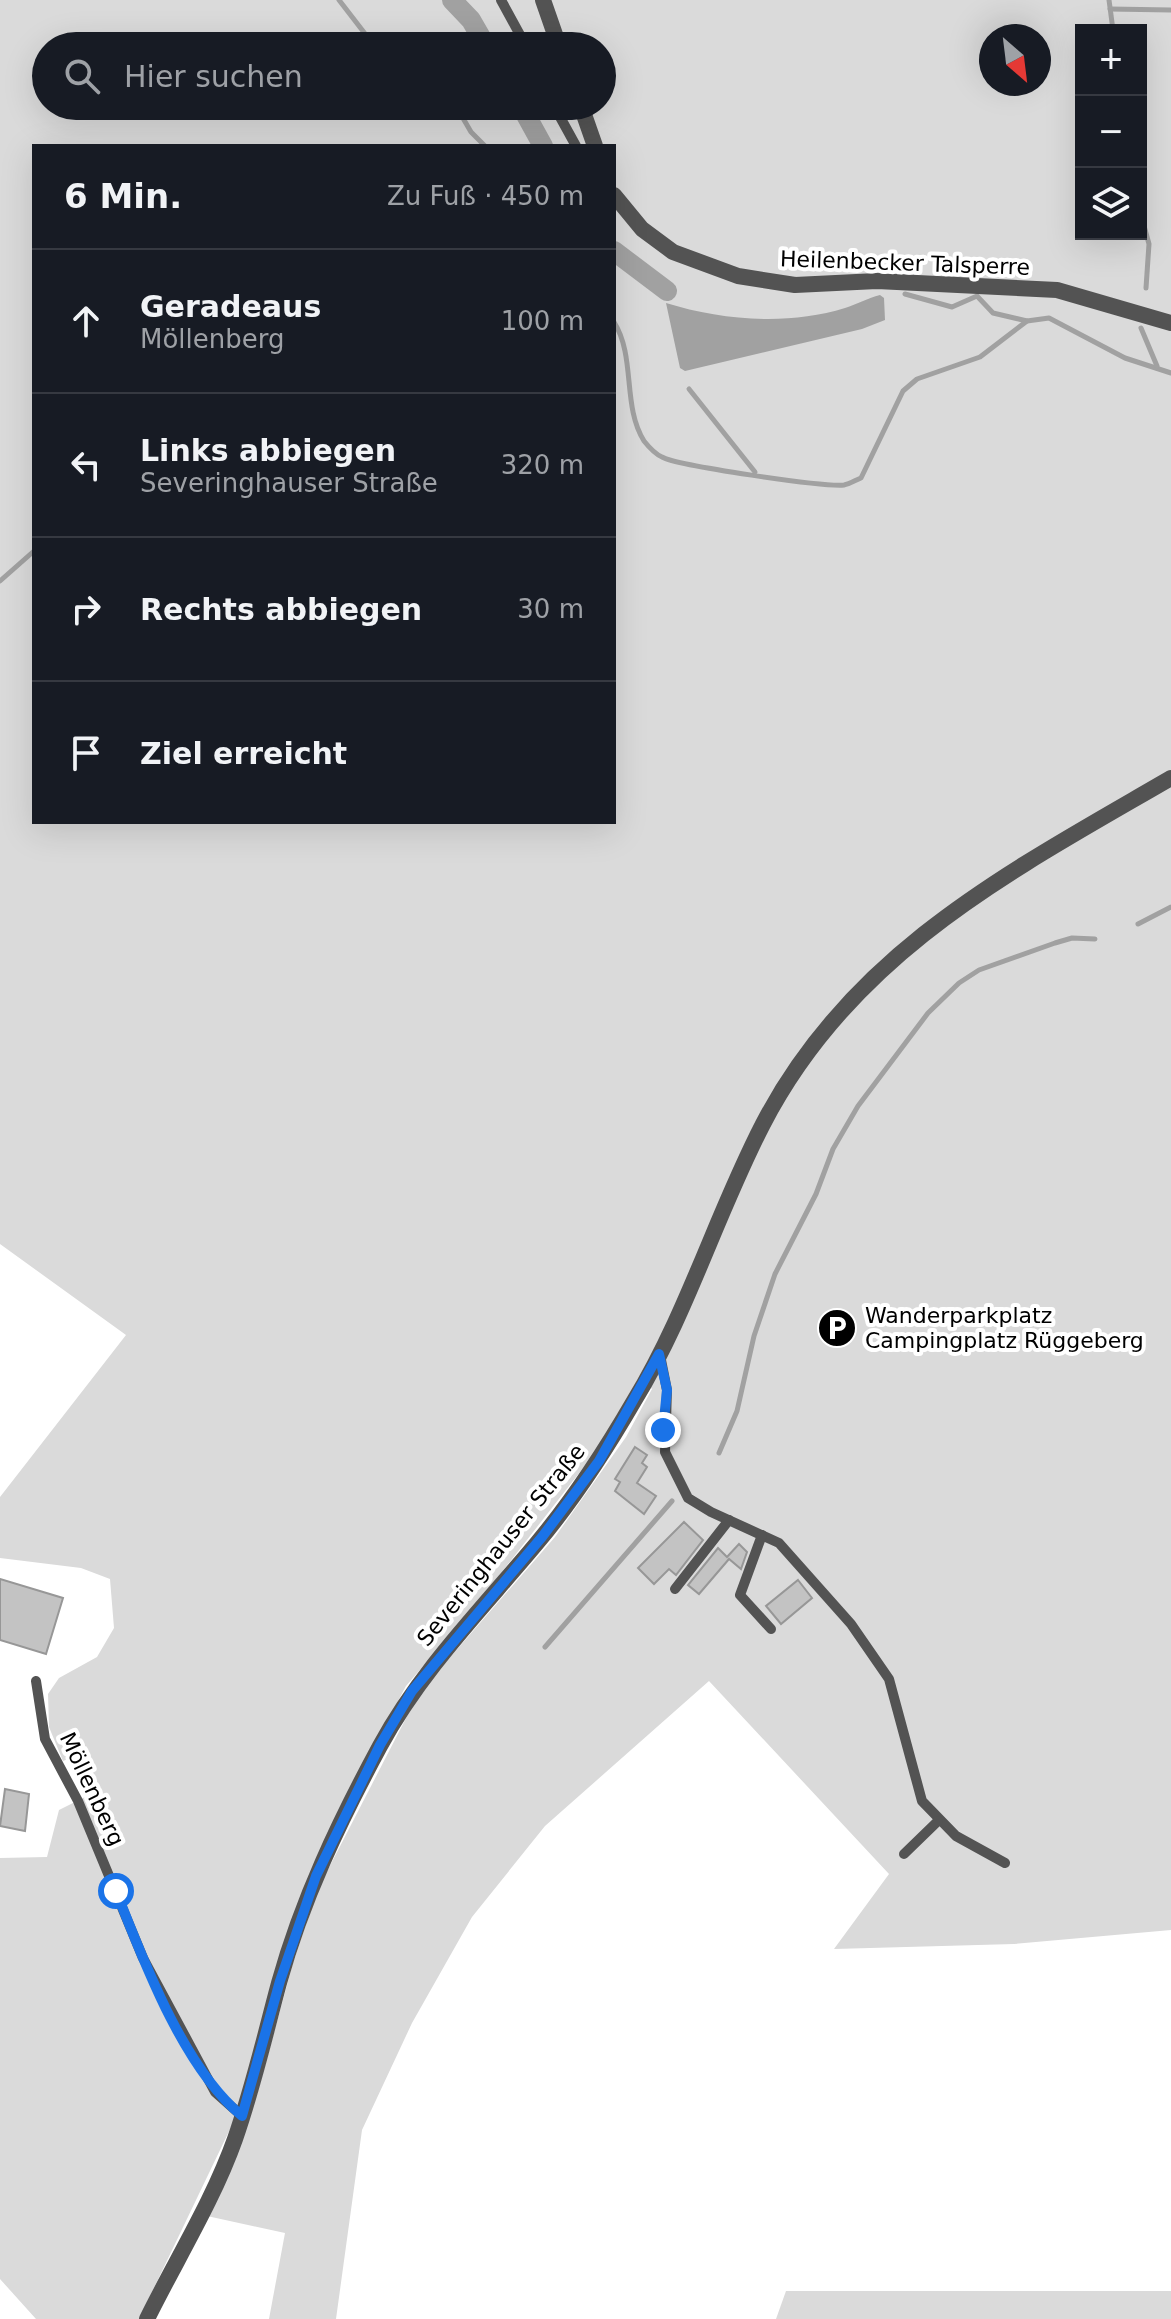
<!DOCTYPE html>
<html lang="de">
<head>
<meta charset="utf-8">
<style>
	body { margin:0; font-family:"DejaVu Sans",sans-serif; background:#20242c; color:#f1f3f6 }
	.controls { position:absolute; right:24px; top:24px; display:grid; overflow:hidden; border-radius:0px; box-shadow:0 8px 32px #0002 }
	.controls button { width:72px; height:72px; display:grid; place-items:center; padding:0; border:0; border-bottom:2px solid #363941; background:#171b24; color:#f1f3f6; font:40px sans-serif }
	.compass { position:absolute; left:979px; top:24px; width:72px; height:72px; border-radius:50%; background:#171b24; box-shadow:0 8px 32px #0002; rotate:152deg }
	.stop { position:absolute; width:24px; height:24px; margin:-18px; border:6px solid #1a73e8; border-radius:50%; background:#fff }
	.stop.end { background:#1a73e8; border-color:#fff; box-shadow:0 2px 8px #0008 }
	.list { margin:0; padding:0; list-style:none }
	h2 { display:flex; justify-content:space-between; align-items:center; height:104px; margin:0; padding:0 32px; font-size:34px }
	h2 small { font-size:26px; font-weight:400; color:#9ea1a6 }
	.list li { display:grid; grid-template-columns:52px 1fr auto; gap:24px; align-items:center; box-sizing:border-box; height:144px; padding:0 32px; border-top:2px solid #363941 }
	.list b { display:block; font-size:30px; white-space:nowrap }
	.list p { margin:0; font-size:26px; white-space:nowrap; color:#9ea1a6 }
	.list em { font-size:26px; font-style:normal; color:#9ea1a6 }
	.icon { flex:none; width:44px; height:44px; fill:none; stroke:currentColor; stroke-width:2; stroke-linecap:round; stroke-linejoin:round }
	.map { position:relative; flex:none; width:1171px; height:2319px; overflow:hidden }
	.search { position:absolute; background:#171b24; box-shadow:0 8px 32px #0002; left:32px; top:32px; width:584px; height:88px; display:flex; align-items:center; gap:20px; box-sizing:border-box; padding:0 28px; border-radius:44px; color:#9ea1a6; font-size:30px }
	.panel { position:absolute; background:#171b24; box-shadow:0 8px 32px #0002; left:32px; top:144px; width:584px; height:680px; border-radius:0px }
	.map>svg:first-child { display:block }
</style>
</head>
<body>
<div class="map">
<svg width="1171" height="2319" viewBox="0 0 1171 2319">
	<rect width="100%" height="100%" fill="#fff"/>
	<g fill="#dadada" fill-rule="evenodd">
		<path d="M0,0H1171V1930L1014,1944L834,1949L889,1874L709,1681L545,1826L472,1917L412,2023L362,2130L336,2319H269L285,2233L207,2216L257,2095L293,1963L319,1887L419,1693L555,1537L626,1437L652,1389L640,1376L594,1454L480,1600L406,1686L357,1777L257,2044L232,2125L139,2319H36L0,2279V1858L47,1857L59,1810L87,1796L76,1756L63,1761L49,1727L48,1694L59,1678L97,1657L114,1628L110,1579L81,1568L0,1558V1497L126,1335L0,1244ZM1081,30H1141V234H1081ZM991,36H1039V84H991ZM46,46H602V106H46ZM34,146H614V822H34Z"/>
		<polygon points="786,2291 1171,2291 1171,2319 776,2319"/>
	</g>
	<path fill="#a1a1a1" d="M880,295L884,298L885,320L862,329L685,371L680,368L666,303C721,320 787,326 845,308C857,304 868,298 880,295Z"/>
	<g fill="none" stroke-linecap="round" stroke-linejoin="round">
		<g stroke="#a1a1a1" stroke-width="5">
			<polyline points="339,0 366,35 391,46"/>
			<polyline points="1109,0 1113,30"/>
			<polyline points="1110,9 1171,10"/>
			<polyline points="456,106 471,132 485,146"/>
			<polyline points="1141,215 1149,244 1146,288"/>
			<polyline points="905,294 952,307 977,296 993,313 1027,321"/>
			<path d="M614,322C636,357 622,406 644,441C648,446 655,454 662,457C678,466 824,487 844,485C849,484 856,480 861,478L903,391L917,379L980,357L1027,321L1049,318L1125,358L1171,373"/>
			<polyline points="1141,328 1157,366"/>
			<polyline points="689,389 755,472"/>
			<polyline points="0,581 34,551"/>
			<polyline points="1138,924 1171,907"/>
			<polyline points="719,1453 737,1411 754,1336 775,1274 816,1194 833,1149 858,1106 928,1013 959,983 979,970 1055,943 1072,938 1095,939"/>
			<polyline points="545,1647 672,1501"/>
		</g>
		<g stroke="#a1a1a1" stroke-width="20">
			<polyline points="452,0 471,20 486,46"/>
			<polyline points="521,106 543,146"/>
			<polyline points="614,251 667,291"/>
		</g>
	</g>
	<g fill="#c3c3c3" stroke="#979797" stroke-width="2">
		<polygon points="635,1447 647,1455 642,1463 647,1467 637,1483 656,1496 644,1514 615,1491 620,1482 615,1479"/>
		<polygon points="684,1522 703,1540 676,1575 669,1569 654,1584 638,1568"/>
		<polygon points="739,1544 747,1552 741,1569 729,1559 699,1594 688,1585 718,1548 727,1557"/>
		<polygon points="0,1579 63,1598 46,1654 0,1640"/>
		<polygon points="798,1580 812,1598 781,1624 766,1606"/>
		<polygon points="5,1789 29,1794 25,1831 0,1826"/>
	</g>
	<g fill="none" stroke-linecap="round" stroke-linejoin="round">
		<g stroke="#535353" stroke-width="10">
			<polyline points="501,0 526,46"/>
			<polyline points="554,106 576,146"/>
			<polyline points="660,1355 667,1390 665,1452 688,1498 711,1512 779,1543 851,1624 889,1679 922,1801 956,1836 1005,1863"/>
			<polyline points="762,1535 740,1595 771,1629"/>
			<polyline points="675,1589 729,1520"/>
			<polyline points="36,1681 45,1739 78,1801 143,1958 215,2092 242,2116"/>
			<polyline points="904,1854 938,1821"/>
		</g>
		<g stroke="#535353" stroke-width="16">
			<polyline points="543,0 559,46"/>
			<polyline points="581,106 595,146"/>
			<polyline points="614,195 642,229 673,252 738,276 795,285 877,281 1057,290 1171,323"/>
			<path d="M147,2319C176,2260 213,2201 235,2139C253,2088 265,2035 279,1983C302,1900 339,1822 380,1746C421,1670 482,1609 537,1543C574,1499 605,1451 634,1401C687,1314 716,1215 763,1124C852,952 1011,871 1171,778"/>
		</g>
	</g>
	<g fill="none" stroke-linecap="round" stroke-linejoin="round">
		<path stroke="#1a73e8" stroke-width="10" d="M116,1891C144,1962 183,2067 242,2116L280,1981L316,1876L380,1745L412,1691L542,1537L599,1461L659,1354L667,1390L663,1430"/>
	</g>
	<defs>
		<g id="parking-disc" transform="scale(2)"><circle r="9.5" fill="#000" stroke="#fff"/><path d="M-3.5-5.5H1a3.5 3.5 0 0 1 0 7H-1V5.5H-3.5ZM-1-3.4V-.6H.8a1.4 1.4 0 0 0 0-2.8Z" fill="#fff"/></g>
	</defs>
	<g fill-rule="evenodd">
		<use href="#parking-disc" x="837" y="1328"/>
	</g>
	<g text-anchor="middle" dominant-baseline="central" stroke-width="8" stroke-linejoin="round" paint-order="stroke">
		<g font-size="22" fill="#000" stroke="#fff">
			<text transform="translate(905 263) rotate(2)">Heilenbecker Talsperre</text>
			<text transform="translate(501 1545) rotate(-51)">Severinghauser Straße</text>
			<text transform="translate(92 1789) rotate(65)">Möllenberg</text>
		</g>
		<g font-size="22" fill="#000" stroke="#fff" text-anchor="start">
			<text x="865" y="1315">Wanderparkplatz<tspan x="865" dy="25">Campingplatz Rüggeberg</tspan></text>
		</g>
	</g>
</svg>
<div class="controls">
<button>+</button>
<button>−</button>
<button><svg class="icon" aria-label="layers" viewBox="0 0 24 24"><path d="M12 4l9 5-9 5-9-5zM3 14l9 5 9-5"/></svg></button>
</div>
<svg class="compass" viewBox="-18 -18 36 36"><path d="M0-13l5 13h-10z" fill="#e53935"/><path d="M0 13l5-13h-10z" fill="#9ea1a6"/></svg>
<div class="stop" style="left:116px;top:1891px"></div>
<div class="stop end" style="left:663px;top:1430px"></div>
<div class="search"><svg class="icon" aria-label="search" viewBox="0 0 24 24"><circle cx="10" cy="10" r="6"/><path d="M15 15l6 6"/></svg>Hier suchen</div>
<section class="panel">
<h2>6 Min.<small>Zu Fuß · 450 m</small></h2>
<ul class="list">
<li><svg class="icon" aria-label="ahead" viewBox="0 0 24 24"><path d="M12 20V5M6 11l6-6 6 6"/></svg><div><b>Geradeaus</b><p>Möllenberg</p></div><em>100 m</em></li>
<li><svg class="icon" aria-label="left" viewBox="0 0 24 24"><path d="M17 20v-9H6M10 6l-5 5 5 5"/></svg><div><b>Links abbiegen</b><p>Severinghauser Straße</p></div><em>320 m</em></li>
<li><svg class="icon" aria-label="right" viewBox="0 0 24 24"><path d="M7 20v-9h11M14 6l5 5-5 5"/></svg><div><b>Rechts abbiegen</b></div><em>30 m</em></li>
<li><svg class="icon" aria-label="arrive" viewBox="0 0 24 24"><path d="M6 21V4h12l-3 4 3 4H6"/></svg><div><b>Ziel erreicht</b></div></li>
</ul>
</section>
</div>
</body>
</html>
